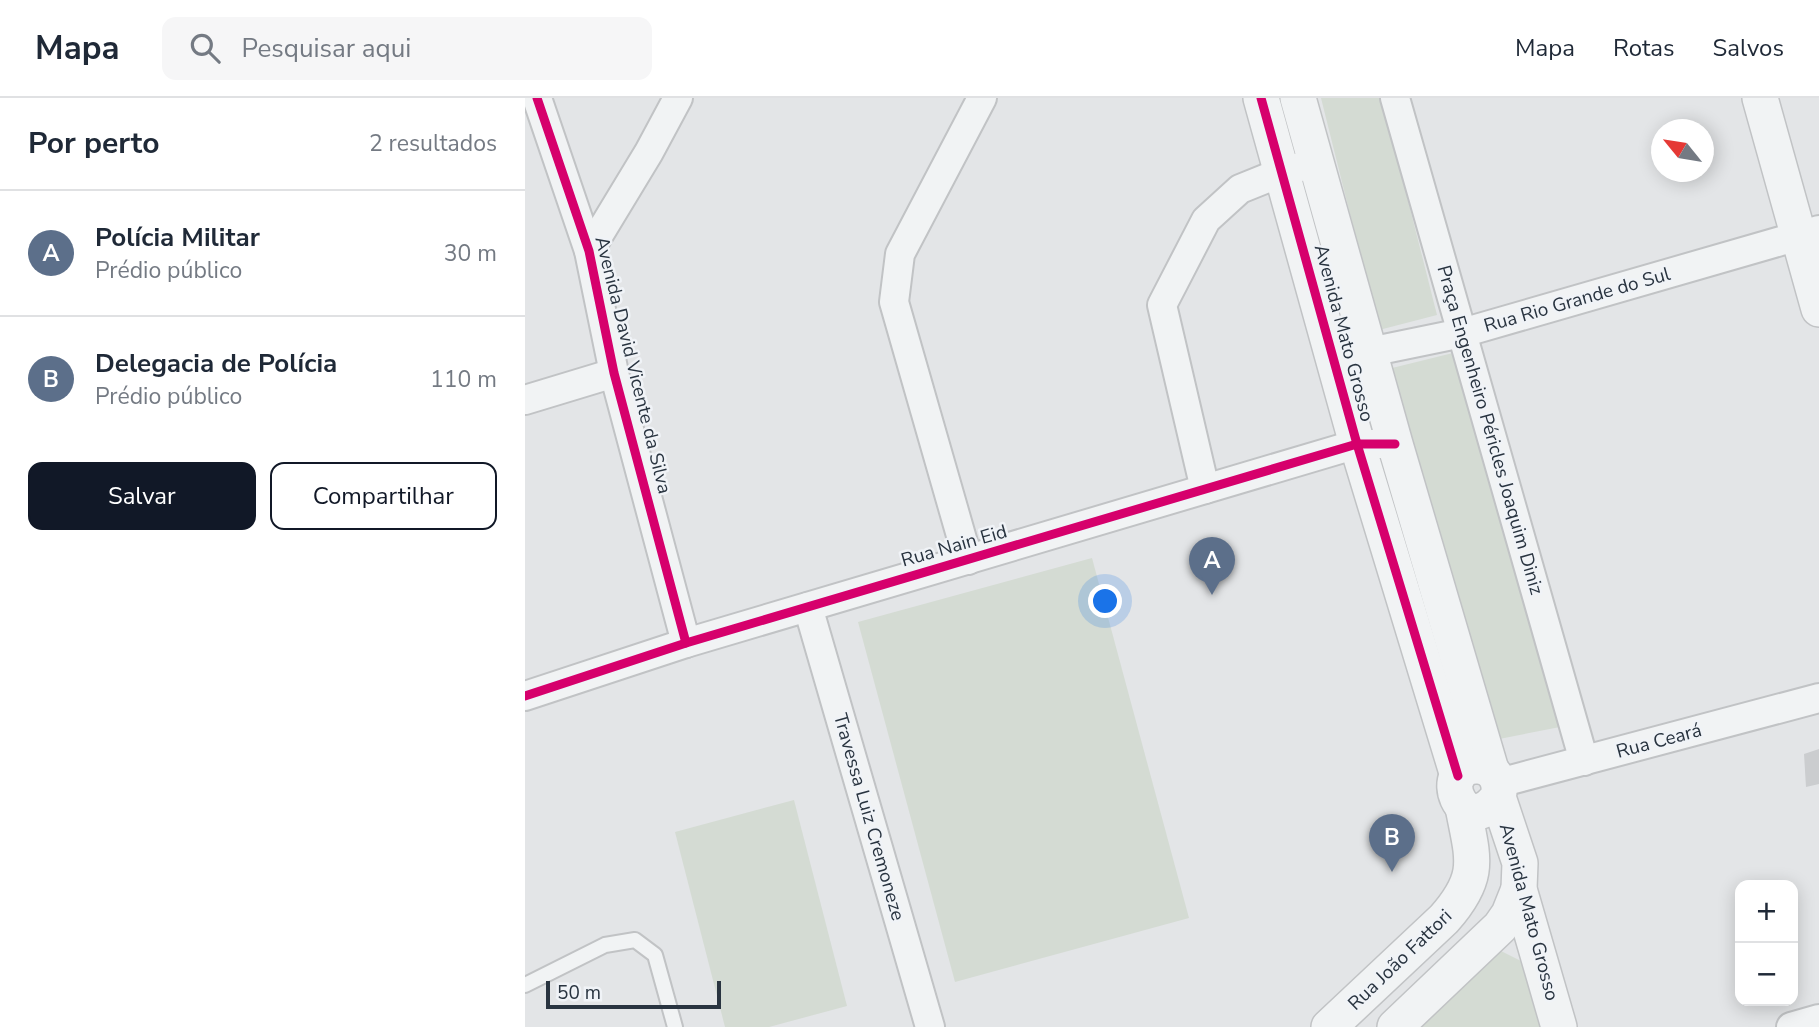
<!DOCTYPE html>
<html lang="pt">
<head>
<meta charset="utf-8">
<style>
	body { margin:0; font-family:"Nunito Sans",sans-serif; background:#f6f6f7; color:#1f2937 }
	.controls { position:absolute; right:21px; bottom:21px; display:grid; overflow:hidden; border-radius:14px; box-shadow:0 4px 18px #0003 }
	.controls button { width:63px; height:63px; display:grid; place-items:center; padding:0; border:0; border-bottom:2px solid #e0e1e3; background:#fff; color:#1f2937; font:35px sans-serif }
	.compass { position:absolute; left:1126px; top:21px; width:63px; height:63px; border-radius:50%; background:#fff; box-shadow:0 4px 18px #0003; rotate:300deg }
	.scale { position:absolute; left:21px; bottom:18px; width:175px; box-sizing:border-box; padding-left:7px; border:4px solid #293440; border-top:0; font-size:19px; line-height:24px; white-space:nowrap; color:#293440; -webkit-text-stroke:5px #f0f3f7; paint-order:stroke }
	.you { position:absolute; left:581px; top:504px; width:24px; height:24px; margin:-18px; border:5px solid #fff; border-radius:50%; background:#1a73e8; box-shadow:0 0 0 10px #1a73e833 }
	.badge { display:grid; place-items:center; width:46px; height:46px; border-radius:50%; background:#111827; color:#fff; font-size:23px; font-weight:700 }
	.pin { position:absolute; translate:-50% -58px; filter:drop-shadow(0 2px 4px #0008) }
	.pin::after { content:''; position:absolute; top:37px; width:24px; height:21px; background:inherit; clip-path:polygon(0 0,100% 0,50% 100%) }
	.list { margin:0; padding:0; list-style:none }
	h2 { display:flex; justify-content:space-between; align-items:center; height:91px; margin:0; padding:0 28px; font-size:30px }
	h2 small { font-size:23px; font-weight:400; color:#747a83 }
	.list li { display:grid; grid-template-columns:46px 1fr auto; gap:21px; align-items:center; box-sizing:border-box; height:126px; padding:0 28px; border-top:2px solid #e0e1e3 }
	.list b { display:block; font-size:26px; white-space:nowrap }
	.list p { margin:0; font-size:23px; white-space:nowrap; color:#747a83 }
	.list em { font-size:23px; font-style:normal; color:#747a83 }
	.actions { display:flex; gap:14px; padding:21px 28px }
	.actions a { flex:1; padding:16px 0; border:2px solid #111827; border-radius:14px; text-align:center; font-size:24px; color:#111827 }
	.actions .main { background:#111827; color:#fff }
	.icon { flex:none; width:38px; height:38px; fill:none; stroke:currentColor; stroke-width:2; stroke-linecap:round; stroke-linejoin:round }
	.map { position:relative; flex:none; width:1294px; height:929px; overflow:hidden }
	header { display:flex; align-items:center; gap:42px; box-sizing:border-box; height:98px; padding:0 35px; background:#fff; border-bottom:2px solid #e0e1e3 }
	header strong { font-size:33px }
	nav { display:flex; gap:38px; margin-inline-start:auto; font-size:24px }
	.search { width:490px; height:63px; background:#f6f6f7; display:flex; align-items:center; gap:18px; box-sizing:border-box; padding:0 24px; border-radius:14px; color:#747a83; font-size:26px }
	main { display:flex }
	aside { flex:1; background:#fff }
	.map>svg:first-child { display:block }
</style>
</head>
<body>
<header>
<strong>Mapa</strong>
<div class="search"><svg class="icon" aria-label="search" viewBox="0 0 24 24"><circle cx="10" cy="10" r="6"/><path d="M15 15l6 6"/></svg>Pesquisar aqui</div>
<nav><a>Mapa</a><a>Rotas</a><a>Salvos</a></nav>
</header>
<main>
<aside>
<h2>Por perto<small>2 resultados</small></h2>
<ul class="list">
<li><span class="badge" style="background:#5c6f8a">A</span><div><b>Polícia Militar</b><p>Prédio público</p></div><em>30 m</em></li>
<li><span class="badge" style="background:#5c6f8a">B</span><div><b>Delegacia de Polícia</b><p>Prédio público</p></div><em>110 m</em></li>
</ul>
<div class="actions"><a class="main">Salvar</a><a>Compartilhar</a></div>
</aside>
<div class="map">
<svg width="1294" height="929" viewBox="0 0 1294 929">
	<rect width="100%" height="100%" fill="#e3e5e7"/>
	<g fill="#d4dbd3">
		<polygon points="796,0 857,0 912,217 854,232"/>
		<polygon points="932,254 1035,629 969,642 863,271"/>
		<polygon points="567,460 664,820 430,884 333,524"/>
		<polygon points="269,702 322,908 244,929 200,929 150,734"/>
		<polygon points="974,852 998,864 1020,929 890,929"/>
	</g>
	<polygon fill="#cbcdcf" points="1294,651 1294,686 1281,689 1279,656"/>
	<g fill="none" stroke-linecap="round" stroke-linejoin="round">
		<g stroke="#c1c3c5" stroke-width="18">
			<polyline id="service" points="0,887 80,847 110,842 130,857 150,929"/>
		</g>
		<g stroke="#c1c3c5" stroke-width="32">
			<g id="minor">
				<polyline points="12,0 64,153 89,275 161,545"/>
				<polyline points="870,0 1059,663"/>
				<polyline points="64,153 124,54 153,0"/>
				<polyline points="825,258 937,235 1294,132"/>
				<polyline points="0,302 89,275"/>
				<polyline points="680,391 637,207 681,122 715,91 757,74 775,69"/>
				<polyline points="443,462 369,204 375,156 457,0"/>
				<polyline points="283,509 405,929"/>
				<polyline points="0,598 161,545 832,346 870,346"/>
				<polyline points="974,685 1294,600"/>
				<polyline points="1266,929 1294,921"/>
			</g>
		</g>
		<g stroke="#c1c3c5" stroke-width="38">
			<g id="tertiary">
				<polyline points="736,0 832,346 933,678"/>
				<polyline points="773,0 870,346 966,672"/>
				<polyline points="1235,0 1294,211"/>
				<path d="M973,699C938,746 907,666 953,668C970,669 977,685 973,699L995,765L994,791L1034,929"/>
				<path d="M804,929L919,821C957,778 948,761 938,709"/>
				<polyline points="870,929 975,829 984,816 994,791"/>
			</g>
		</g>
		<use href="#service" stroke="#f1f3f4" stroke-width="14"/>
		<use href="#minor" stroke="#f1f3f4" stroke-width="28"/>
		<use href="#tertiary" stroke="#f1f3f4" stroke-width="35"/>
		<g stroke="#f0f3f7" stroke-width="13">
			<g id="cycleway">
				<polyline points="12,0 64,153 89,275 161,545"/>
				<polyline points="736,0 832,346 933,678"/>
				<polyline points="0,598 161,545 832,346 870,346"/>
			</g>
		</g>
		<use href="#cycleway" stroke="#d6006c" stroke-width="9"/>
	</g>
	<g text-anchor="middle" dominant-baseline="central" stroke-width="5" stroke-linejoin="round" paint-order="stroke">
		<g font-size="19" fill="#293440" stroke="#f0f3f7">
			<text transform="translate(1052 202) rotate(-16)">Rua Rio Grande do Sul</text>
			<text transform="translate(819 235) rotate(75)">Avenida Mato Grosso</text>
			<text transform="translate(108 267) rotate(76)">Avenida David Vicente da Silva</text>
			<text transform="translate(965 332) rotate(74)">Praça Engenheiro Péricles Joaquim Diniz</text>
			<text transform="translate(429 448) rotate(-16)">Rua Nain Eid</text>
			<text transform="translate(1134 643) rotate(-15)">Rua Ceará</text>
			<text transform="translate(344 719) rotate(74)">Travessa Luiz Cremoneze</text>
			<text transform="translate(1004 814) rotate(75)">Avenida Mato Grosso</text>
			<text transform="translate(875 862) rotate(-44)">Rua João Fattori</text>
		</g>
	</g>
</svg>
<div class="controls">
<button>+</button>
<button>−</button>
</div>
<svg class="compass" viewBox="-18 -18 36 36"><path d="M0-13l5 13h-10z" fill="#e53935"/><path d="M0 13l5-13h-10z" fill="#747a83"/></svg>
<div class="scale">50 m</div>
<div class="you"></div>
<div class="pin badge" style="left:687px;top:497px;background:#5c6f8a">A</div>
<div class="pin badge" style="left:867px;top:774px;background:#5c6f8a">B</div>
</div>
</main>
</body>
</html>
